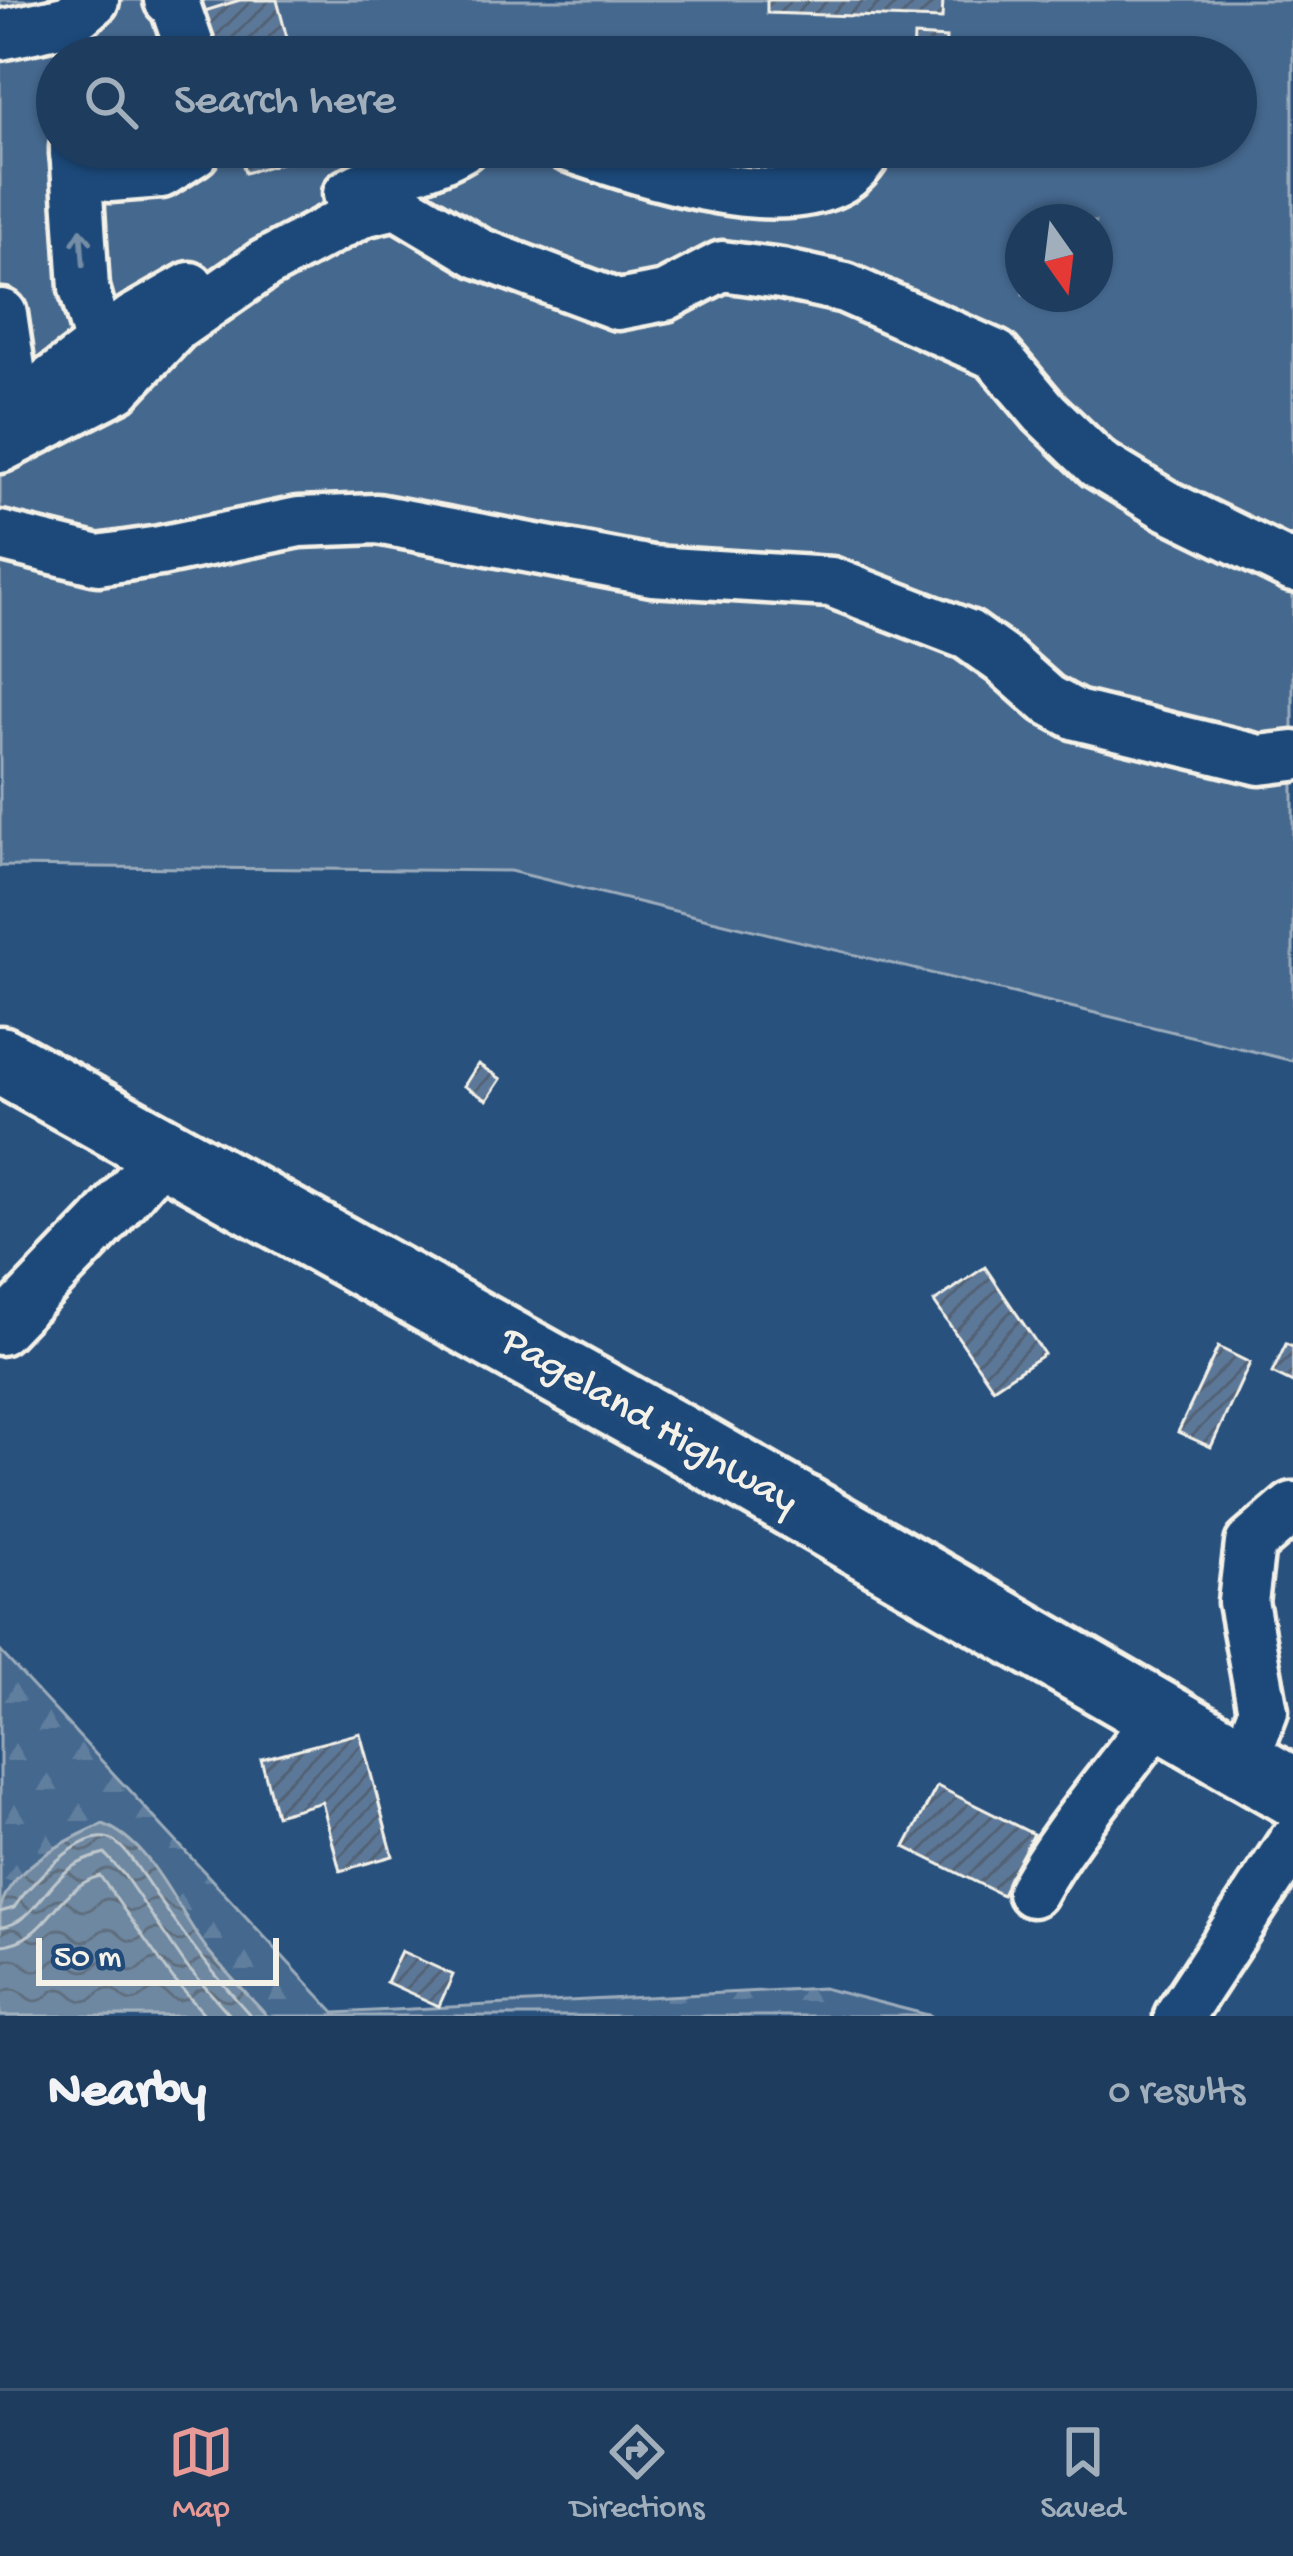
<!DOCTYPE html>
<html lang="en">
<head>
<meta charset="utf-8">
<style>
	body { margin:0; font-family:"Gochi Hand",sans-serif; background:#264464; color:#f1f3f6 }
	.compass { position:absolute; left:1005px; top:204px; width:108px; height:108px; border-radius:50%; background:#1e3d5e; box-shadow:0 3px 9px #0004; rotate:166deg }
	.scale { position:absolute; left:36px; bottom:30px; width:243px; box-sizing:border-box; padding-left:12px; border:6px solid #f4f1e8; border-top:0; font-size:33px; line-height:42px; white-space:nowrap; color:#f4f1e8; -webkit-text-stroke:9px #1f4a7a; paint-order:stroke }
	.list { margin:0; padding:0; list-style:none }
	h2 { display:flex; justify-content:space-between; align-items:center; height:156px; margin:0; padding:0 48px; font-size:51px }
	h2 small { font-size:39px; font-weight:400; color:#a1aebc }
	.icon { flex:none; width:66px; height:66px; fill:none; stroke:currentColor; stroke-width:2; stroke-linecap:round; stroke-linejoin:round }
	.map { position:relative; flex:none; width:1293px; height:2016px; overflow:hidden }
	.search { position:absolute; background:#1e3d5e; box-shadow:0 3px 9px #0004; left:36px; right:36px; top:36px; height:132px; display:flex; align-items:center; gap:30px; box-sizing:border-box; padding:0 42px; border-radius:66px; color:#a1aebc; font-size:45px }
	.sheet { height:372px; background:#1e3d5e }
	nav { display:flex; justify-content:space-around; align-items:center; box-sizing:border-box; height:168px; border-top:3px solid #3c5673; background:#1e3d5e; font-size:33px; color:#a1aebc }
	nav a { display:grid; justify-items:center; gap:6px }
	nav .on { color:#e69b98 }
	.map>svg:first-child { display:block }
</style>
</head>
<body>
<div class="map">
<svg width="1293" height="2016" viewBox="0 0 1293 2016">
	<defs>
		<pattern id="forest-firs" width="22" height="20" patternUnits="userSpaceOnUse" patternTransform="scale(3)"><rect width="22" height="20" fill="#45688e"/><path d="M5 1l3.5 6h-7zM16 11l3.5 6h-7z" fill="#607e9e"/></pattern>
		<pattern id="water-waves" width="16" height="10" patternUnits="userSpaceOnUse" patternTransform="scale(3)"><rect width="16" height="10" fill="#6e88a2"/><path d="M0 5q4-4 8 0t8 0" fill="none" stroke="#5f6e7d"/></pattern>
		<pattern id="building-hatch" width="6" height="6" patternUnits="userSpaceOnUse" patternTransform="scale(3)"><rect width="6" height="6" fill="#5b7899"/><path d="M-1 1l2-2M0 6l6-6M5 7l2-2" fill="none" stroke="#536274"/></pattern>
	</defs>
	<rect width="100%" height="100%" fill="#28517e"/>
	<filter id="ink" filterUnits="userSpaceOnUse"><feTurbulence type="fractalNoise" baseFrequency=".00833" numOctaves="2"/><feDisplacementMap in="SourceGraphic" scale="24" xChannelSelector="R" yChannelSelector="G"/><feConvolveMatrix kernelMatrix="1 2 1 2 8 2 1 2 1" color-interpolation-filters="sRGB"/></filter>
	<g filter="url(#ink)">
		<path fill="#45688e" stroke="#9cacbb" stroke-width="3" fill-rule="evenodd" d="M0,0H1293V1061L510,871L0,866ZM57,57H1236V147H57ZM1023,222H1095V294H1023Z"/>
		<polygon fill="url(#forest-firs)" stroke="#9cacbb" stroke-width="3" points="0,1651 335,2013 823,1988 932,2016 0,2016"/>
		<path fill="url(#water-waves)" stroke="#a4b2be" stroke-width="3" d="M103,1824C154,1844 177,1912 210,1953C228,1975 248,1995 267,2016H0C0,1983 0,1945 0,1912C6,1870 68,1839 103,1824Z"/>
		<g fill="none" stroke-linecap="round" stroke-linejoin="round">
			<g stroke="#bec7cc" stroke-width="3">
				<path d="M0,1912L14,1908C28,1886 77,1833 106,1838C121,1840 136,1866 144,1877C177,1927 211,1972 251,2016"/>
				<path d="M0,1927C31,1925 44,1888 68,1870C78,1862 93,1857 105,1854L124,1875L187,1967L231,2016"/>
				<path d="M0,1945C47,1943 56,1887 100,1876L173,1979L206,2016"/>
			</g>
		</g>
		<g fill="url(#building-hatch)" stroke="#f4f1e8" stroke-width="3">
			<polygon points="240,0 277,0 292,57 213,57 163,24"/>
			<polygon points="767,0 943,0 942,19 767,13"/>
			<polygon points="914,36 946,38 945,57 913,57"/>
			<polygon points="238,147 339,147 245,173"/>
			<polygon points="478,1064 501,1079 487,1100 464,1086"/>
			<polygon points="985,1267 1044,1354 993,1388 934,1302"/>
			<polygon points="1286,1344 1293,1347 1293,1383 1272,1373"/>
			<polygon points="1218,1347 1250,1363 1211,1447 1178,1432"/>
			<polygon points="360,1733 393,1856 340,1871 322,1802 276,1815 261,1759"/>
			<polygon points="937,1786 1033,1834 1002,1895 905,1847"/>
			<polygon points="401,1951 453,1975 439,2006 386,1982"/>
		</g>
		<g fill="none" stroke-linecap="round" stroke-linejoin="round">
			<g stroke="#f4f1e8" stroke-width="57">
				<g id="minor">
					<polyline points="169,0 175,5 193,57"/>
					<polyline points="0,35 70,20 94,0"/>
					<polyline points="75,147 84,288 100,345"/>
					<path d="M569,147C640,170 826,239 869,147"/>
					<polyline points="75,154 110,177 161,173 194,152 195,147"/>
					<path d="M348,194C384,173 425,169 462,147"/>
					<polyline points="2,314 16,408"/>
					<polyline points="0,414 16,408 134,319 190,287"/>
					<polyline points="0,448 117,388 176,326 265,264 363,212 397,204 479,253 618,305 665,296 722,266 781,274 845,288 996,355 1045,413 1098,464 1164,504 1293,567"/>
					<polyline points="0,536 98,560 160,551 299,522 377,519 652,571 831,582 968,635 1003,660 1047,699 1076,715 1260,760 1293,756"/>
					<polyline points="0,1330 102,1224 164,1152"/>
					<polyline points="1243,1763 1263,1711 1243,1602 1250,1544 1293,1507"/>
					<path d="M1032,1892C1067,1829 1117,1775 1159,1716"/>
					<polyline points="1179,2016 1293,1842"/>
				</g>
			</g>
			<g stroke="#f4f1e8" stroke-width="75">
				<polyline id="highway" points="0,1060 700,1450 1293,1792"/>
			</g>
			<use href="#minor" stroke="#1f4a7a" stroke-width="48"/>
			<use href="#highway" stroke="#1f4a7a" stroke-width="66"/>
		</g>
		<defs><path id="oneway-shaft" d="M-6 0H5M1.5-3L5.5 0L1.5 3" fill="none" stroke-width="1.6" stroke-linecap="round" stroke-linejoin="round" transform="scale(3)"/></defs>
		<use stroke="#748da6" href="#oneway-shaft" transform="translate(82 247) rotate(-94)"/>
	</g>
	<g text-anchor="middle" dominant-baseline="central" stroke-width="12" stroke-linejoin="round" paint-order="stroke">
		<g font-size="42" fill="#f4f1e8" stroke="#1f4a7a">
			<text transform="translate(648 1423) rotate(30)">Pageland Highway</text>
		</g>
	</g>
</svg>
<svg class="compass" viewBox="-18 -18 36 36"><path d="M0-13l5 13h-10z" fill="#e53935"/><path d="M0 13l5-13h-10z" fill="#a1aebc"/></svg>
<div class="scale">50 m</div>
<div class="search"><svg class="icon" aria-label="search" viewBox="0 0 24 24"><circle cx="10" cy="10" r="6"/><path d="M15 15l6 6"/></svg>Search here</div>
</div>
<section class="sheet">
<h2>Nearby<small>0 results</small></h2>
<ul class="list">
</ul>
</section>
<nav>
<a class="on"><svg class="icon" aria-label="map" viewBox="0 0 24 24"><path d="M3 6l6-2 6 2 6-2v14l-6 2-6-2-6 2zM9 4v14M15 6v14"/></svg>Map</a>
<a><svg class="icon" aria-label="directions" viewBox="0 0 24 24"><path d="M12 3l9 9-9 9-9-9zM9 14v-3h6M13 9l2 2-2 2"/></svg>Directions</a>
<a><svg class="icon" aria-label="saved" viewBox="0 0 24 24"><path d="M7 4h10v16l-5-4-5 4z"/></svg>Saved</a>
</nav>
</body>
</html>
